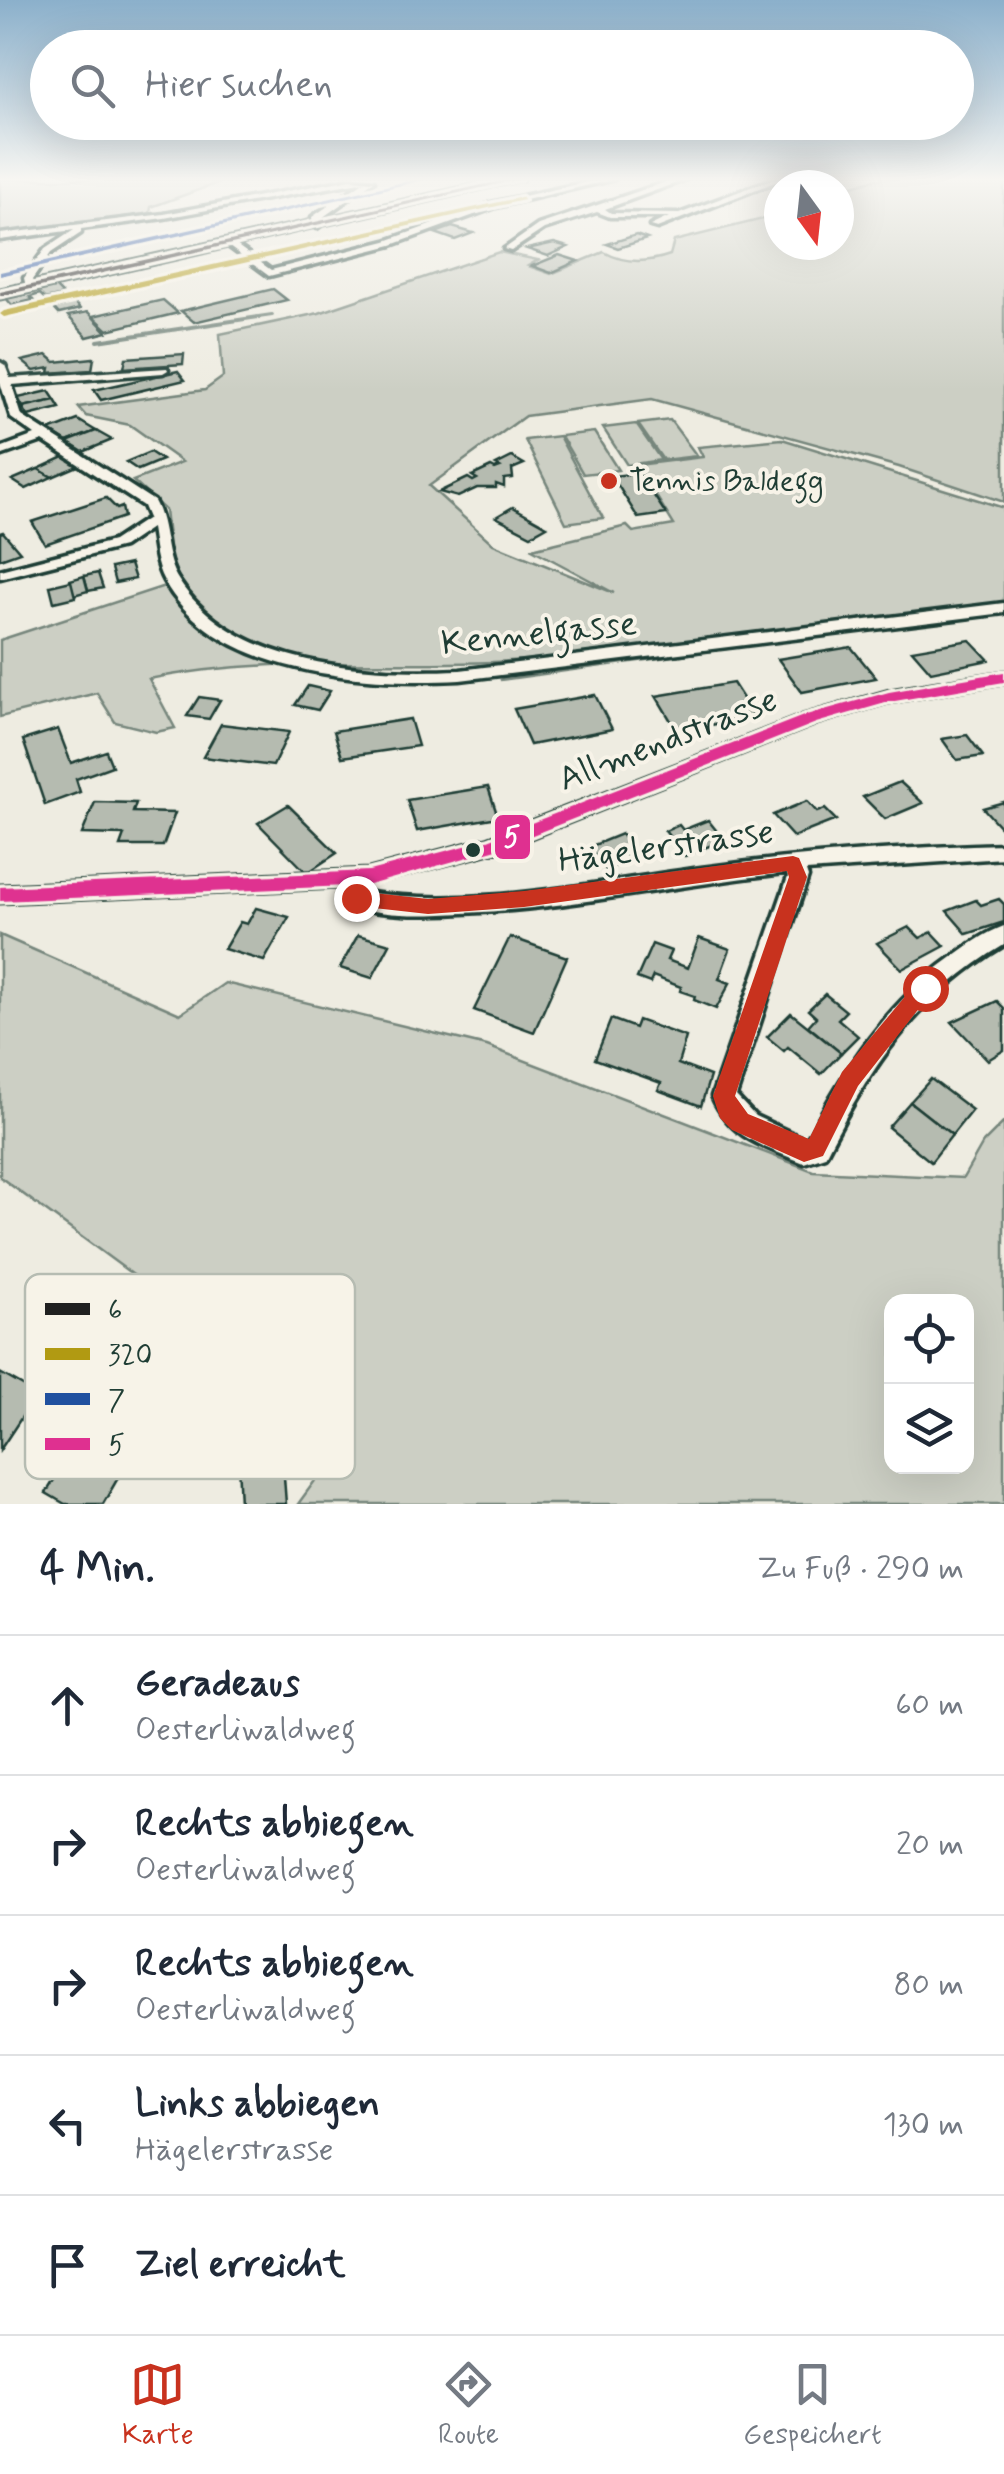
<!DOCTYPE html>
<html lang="de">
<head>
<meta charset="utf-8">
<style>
	body { margin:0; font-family:Mynerve,sans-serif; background:#f6f6f7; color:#1f2937 }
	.controls { position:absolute; right:30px; bottom:30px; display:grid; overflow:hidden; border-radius:20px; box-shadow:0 10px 40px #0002 }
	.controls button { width:90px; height:90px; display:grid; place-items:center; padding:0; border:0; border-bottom:2px solid #e0e1e3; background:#fff; color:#1f2937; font:50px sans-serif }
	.compass { position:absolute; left:764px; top:170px; width:90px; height:90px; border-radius:50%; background:#fff; box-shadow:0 10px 40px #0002; rotate:165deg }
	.stop { position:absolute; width:30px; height:30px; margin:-22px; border:8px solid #c8321e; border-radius:50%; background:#fff }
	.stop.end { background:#c8321e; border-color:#fff; box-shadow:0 2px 10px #0008 }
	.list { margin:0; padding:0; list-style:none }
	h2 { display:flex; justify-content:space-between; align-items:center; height:130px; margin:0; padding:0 40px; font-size:42px }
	h2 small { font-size:32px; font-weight:400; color:#747a83 }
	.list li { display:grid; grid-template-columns:65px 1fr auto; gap:30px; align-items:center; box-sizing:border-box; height:140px; padding:0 40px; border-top:2px solid #e0e1e3 }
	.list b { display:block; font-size:38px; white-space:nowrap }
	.list p { margin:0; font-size:32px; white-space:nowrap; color:#747a83 }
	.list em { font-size:32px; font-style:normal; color:#747a83 }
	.icon { flex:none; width:55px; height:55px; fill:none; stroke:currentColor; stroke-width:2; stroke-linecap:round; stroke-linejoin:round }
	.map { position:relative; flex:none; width:1004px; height:1504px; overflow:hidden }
	.search { position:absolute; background:#fff; box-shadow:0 10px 40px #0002; left:30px; right:30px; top:30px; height:110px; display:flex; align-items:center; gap:25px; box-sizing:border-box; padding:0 35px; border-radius:55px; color:#747a83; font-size:38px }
	.sheet { height:830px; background:#fff }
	nav { display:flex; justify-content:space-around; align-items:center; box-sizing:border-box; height:140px; border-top:2px solid #e0e1e3; background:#fff; font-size:28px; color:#747a83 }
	nav a { display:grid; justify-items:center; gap:5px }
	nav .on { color:#c8321e }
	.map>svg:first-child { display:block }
</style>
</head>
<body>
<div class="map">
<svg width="1004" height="1504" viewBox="0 0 1004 1504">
	<rect width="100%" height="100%" fill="#eeece1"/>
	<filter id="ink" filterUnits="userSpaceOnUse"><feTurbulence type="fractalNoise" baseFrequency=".01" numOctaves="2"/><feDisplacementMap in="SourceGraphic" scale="20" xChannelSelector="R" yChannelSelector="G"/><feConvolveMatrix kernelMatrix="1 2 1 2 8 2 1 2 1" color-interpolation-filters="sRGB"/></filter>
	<g filter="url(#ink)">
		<g fill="#cccfc4" stroke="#76867c" stroke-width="2.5" fill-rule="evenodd">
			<polygon points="0,179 229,179 151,207 150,213 0,237"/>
			<path d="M876,179H1004V502L899,467L652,399L525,416L429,486L493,544L614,593L532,549L627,526L633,532L674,525L637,465L703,457L698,447L782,439L1004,508V611L500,680L540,659C410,670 278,653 149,679L175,728L156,732L115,722L97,693L0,717V640L180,581L170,556L165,510L133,481L182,462L130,425L86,416L78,407L205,390L223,377L220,334L319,313L499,252L538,260L528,266L551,274L604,252C625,264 647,263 670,255L674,241L779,215V245H839V190Z"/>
			<polygon points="670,420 697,456 663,460 638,424"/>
			<polygon points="636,424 661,460 627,465 603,428"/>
			<polygon points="594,432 618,470 583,474 561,436"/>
			<polygon points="559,436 603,518 566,523 525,440"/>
			<path d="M0,935L180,1014L225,983L487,1046L813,1171L963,1178L983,1143L1004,1122V1504H298L341,1445L306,1402L0,1177ZM892,1302H966V1466H892Z"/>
		</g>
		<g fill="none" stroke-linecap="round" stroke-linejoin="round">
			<polyline stroke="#6c7e74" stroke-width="4" points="98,341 272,315"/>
		</g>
		<g fill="#b5bbb0" stroke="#1f3d34" stroke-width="2.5">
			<polygon points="452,227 473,233 455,240 435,233"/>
			<polygon points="636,235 647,239 618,248 607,244"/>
			<polygon points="554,243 568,247 548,256 527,249"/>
			<polygon points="559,255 578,261 551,273 532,266"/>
			<polygon points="54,286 63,295 45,299 40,294 30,297 33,300 12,305 5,297"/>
			<polygon points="273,289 287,300 194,322 181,311"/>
			<polygon points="69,297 80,309 59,314 48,302"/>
			<polygon points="163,300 178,313 108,330 93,316"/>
			<polygon points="88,312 107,332 87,337 68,316"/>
			<polygon points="184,354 183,364 124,368 126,358"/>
			<polygon points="47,355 55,362 94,358 92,370 49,373 50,368 34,371 22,361"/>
			<polygon points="178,371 185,380 101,400 94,390"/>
			<polygon points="49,391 55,400 23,407 18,398"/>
			<polygon points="55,400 60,408 28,416 23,407"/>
			<polygon points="78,420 96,431 67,442 49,431"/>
			<polygon points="96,431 112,440 83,452 67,442"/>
			<polygon points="150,452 162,460 138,470 126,462"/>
			<polygon points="64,457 78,466 52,477 38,469"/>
			<polygon points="512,457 524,464 512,469 513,478 504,479 504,487 496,484 496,488 477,488 458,497 439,492 468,478 473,481 477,479 472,476 491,467 495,469 500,467 496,465"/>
			<polygon points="38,469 52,477 26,489 12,480"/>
			<polygon points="639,473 666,514 638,518 612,476"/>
			<polygon points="106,498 117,509 122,507 124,517 45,544 32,522"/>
			<polygon points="513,507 547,526 531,535 496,517"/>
			<polygon points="3,532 20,552 0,559 0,533"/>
			<polygon points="130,564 135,579 115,583 111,568"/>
			<polygon points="98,573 103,588 88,591 84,576"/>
			<polygon points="84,576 88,591 74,595 70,580"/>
			<polygon points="71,581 75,597 54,602 50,586"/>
			<polygon points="970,640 989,660 931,672 912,650"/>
			<polygon points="851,647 876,678 802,692 778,659"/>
			<polygon points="733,683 755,717 677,731 656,696"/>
			<polygon points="308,686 330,691 318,710 295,705"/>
			<polygon points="595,695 612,729 530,745 514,709"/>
			<polygon points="199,697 220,700 209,719 187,716"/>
			<polygon points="410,719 418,746 342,757 334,731"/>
			<polygon points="221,724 289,732 273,766 203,757"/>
			<polygon points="58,729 71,763 106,751 112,766 76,779 80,792 45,805 23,740"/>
			<polygon points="967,735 983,756 957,760 942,739"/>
			<polygon points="900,782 923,803 885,819 863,797"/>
			<polygon points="488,787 498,817 417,831 407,800"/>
			<polygon points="807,801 817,812 825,809 836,820 793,837 773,815"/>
			<polygon points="95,802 136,803 133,812 175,813 163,846 120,846 124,835 82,834"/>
			<polygon points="1004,802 1004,829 1002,829 983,808"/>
			<polygon points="288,805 337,853 307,873 258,823"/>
			<polygon points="708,820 724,840 685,856 665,831 679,825 683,830"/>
			<polygon points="621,834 638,856 606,870 589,847"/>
			<polygon points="999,899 1004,904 1004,922 967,934 947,911 976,900 981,905"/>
			<polygon points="256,908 289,917 264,961 224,949 240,922 247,924"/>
			<polygon points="909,927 920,938 932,932 945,946 902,969 877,943"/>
			<polygon points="358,935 390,944 372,978 340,968"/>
			<polygon points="510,937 567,957 534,1032 474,1010"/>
			<polygon points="699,938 730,949 719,979 730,983 716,1009 694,1000 695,996 680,991 681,987 653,976 650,983 637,978 652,944 671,951 667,960 688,968"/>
			<polygon points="825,994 846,1011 838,1019 858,1036 841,1053 808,1026 816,1017 808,1010"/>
			<polygon points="997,1001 1004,1008 1004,1050 988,1060 952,1022"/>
			<polygon points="791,1013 841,1053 821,1074 788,1047 784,1051 767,1037"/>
			<polygon points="611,1019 635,1028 638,1020 686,1037 678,1064 710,1076 701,1106 658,1090 661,1083 595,1059"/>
			<polygon points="931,1079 972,1110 952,1135 910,1102"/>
			<polygon points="910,1102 952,1135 931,1162 888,1127"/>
			<polygon points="0,1373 37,1394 0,1450"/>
			<polygon points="279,1409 286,1504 240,1504 236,1421"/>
			<polygon points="83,1432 129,1459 103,1504 65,1504 46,1493"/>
		</g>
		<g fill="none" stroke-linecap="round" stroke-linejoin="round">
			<g stroke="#1f3d34" stroke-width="7">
				<g id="minor">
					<polygon points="351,179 374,181 319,220 321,225 317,228 313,225 312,217 365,181 164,218 81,229 81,233 51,253 32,280 36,287 31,290 26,287 24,278 45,249 74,230 0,240 0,234 164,214"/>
					<polygon points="601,179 615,179 496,207 392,245 269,276 225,244 232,242 271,270 386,241 491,203"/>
					<polygon points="675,179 687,179 605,209 611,213 679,214 772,179 783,179 657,228 650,226 669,217 610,217 597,212 544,229 511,251 504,249 538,225"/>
					<path d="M0,362L5,365L10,378L167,368L168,370L163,373L12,385L22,416L154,501C168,526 163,558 179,581C236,668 367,674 460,670L1004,603V613L460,680C365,685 216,675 164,581C155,565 154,546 151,528L123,547L0,578V570L113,541L148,518L143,506L43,441L0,456V448L35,435L11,418L0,382Z"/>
					<path d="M1004,672V682L889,702L817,723L498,850L361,886L363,892C478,909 595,882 709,867C807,854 905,847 1004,844V858L806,871L808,877L736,1096L755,1116L804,1139L808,1138C845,1068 886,1004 951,958C967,946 985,933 1004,926V945C916,998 870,1067 825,1156L804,1163C763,1146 731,1139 712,1096L788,877L787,873C679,884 572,909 463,913C426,915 384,917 348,905L341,887L0,902V886L369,870L487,839L805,715L889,691Z"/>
				</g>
			</g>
			<g stroke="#1f3d34" stroke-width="7">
				<polygon id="secondary" points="503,179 523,179 0,298 0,290"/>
			</g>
			<use href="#minor" fill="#f7f3e8" fill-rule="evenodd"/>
			<use href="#secondary" fill="#f7f3e8" fill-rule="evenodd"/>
			<g stroke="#f7f3e8" stroke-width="7">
				<polygon id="bus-1" points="509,179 521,179 0,296 0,292"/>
			</g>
			<g stroke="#f7f3e8" stroke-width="7">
				<polygon id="bus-2" points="522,197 524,200 4,317 0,314 4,311"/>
			</g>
			<g stroke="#f7f3e8" stroke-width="7">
				<polygon id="bus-3" points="417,179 429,179 0,276 0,272"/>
			</g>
			<g stroke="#f7f3e8" stroke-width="7">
				<polygon id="bus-4" points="1004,672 1004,682 889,702 816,723 497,849 369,885 0,901 0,887 369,871 488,840 806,715 889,692"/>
			</g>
			<use href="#bus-1" fill="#202020" fill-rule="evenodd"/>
			<use href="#bus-2" fill="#b19a12" fill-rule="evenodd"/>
			<use href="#bus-3" fill="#20509f" fill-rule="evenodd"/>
			<use href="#bus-4" fill="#df3090" fill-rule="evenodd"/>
		</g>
	</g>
	<linearGradient id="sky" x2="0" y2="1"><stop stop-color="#8bb0cb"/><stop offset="0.46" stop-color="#f7f6f2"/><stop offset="1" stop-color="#f7f6f2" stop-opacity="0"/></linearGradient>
	<rect width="1004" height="390" fill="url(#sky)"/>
	<polygon fill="#c8321e" points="793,856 799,858 807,877 735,1096 748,1114 809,1139 842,1072 918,981 925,979 935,988 858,1086 823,1156 804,1162 732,1130 720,1118 713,1096 789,877 787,871 524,907 428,914 356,906 346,898 356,891 428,899 524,891"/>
	<circle fill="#c8321e" stroke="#f7f3e8" stroke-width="4" cx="609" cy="481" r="10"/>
	<circle fill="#1f3d34" stroke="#f7f3e8" stroke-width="4" cx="473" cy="850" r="9"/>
	<g text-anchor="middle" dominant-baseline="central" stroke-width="8" stroke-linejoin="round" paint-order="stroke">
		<g font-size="30" fill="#1f3d34" stroke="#f7f3e8" text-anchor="start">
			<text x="629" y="481">Tennis Baldegg</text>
		</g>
		<g font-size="35" fill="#1f3d34" stroke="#f7f3e8">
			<text transform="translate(539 634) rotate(-6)">Kennelgasse</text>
			<text transform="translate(668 740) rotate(-21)">Allmendstrasse</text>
			<text transform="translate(666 847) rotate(-8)">Hägelerstrasse</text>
		</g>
	</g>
	<rect x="25" y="1274" width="330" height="205" rx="15" fill="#f7f3e8" stroke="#b6bcb2" stroke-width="2.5"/>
	<rect x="45" y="1303" width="45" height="12" fill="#202020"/>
	<rect x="45" y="1348" width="45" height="12" fill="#b19a12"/>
	<rect x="45" y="1393" width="45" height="12" fill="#20509f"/>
	<rect x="45" y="1438" width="45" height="12" fill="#df3090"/>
	<g font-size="28" fill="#1f3d34">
		<text x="108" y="1319">6</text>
		<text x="108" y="1364">320</text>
		<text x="108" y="1409">7</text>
		<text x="108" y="1454">5</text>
	</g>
	<rect stroke="#f7f3e8" stroke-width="4" x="493" y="813" width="39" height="48" rx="10" fill="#df3090"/>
	<g font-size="28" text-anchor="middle" font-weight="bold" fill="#fff">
		<text x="512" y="846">5</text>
	</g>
</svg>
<div class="controls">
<button><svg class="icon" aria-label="locate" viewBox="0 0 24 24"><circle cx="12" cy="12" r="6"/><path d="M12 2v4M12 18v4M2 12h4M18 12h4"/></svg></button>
<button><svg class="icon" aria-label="layers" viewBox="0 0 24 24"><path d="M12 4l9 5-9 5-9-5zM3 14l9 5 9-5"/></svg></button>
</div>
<svg class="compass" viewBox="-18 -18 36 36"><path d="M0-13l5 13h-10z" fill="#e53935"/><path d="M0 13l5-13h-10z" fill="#747a83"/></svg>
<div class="stop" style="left:925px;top:988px"></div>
<div class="stop end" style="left:356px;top:898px"></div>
<div class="search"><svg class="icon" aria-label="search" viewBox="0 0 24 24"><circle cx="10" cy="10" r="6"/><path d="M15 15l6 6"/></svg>Hier suchen</div>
</div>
<section class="sheet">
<h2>4 Min.<small>Zu Fuß · 290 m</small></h2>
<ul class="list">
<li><svg class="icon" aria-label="ahead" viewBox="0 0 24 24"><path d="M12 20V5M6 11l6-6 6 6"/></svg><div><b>Geradeaus</b><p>Oesterliwaldweg</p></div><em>60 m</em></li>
<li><svg class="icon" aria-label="right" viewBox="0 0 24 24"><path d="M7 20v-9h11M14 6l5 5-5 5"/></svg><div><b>Rechts abbiegen</b><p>Oesterliwaldweg</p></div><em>20 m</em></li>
<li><svg class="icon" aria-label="right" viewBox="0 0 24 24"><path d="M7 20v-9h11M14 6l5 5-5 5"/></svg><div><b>Rechts abbiegen</b><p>Oesterliwaldweg</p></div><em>80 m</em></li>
<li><svg class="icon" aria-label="left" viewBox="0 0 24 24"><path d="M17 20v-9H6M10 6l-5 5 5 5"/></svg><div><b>Links abbiegen</b><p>Hägelerstrasse</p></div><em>130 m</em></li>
<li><svg class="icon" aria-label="arrive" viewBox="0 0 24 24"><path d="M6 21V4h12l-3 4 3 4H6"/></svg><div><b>Ziel erreicht</b></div></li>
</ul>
</section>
<nav>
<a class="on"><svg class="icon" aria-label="map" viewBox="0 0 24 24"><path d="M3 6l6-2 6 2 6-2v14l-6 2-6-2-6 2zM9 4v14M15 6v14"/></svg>Karte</a>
<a><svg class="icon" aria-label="directions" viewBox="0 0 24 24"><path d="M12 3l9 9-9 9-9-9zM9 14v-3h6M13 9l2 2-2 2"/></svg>Route</a>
<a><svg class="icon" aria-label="saved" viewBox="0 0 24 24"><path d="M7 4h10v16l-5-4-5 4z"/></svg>Gespeichert</a>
</nav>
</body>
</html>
